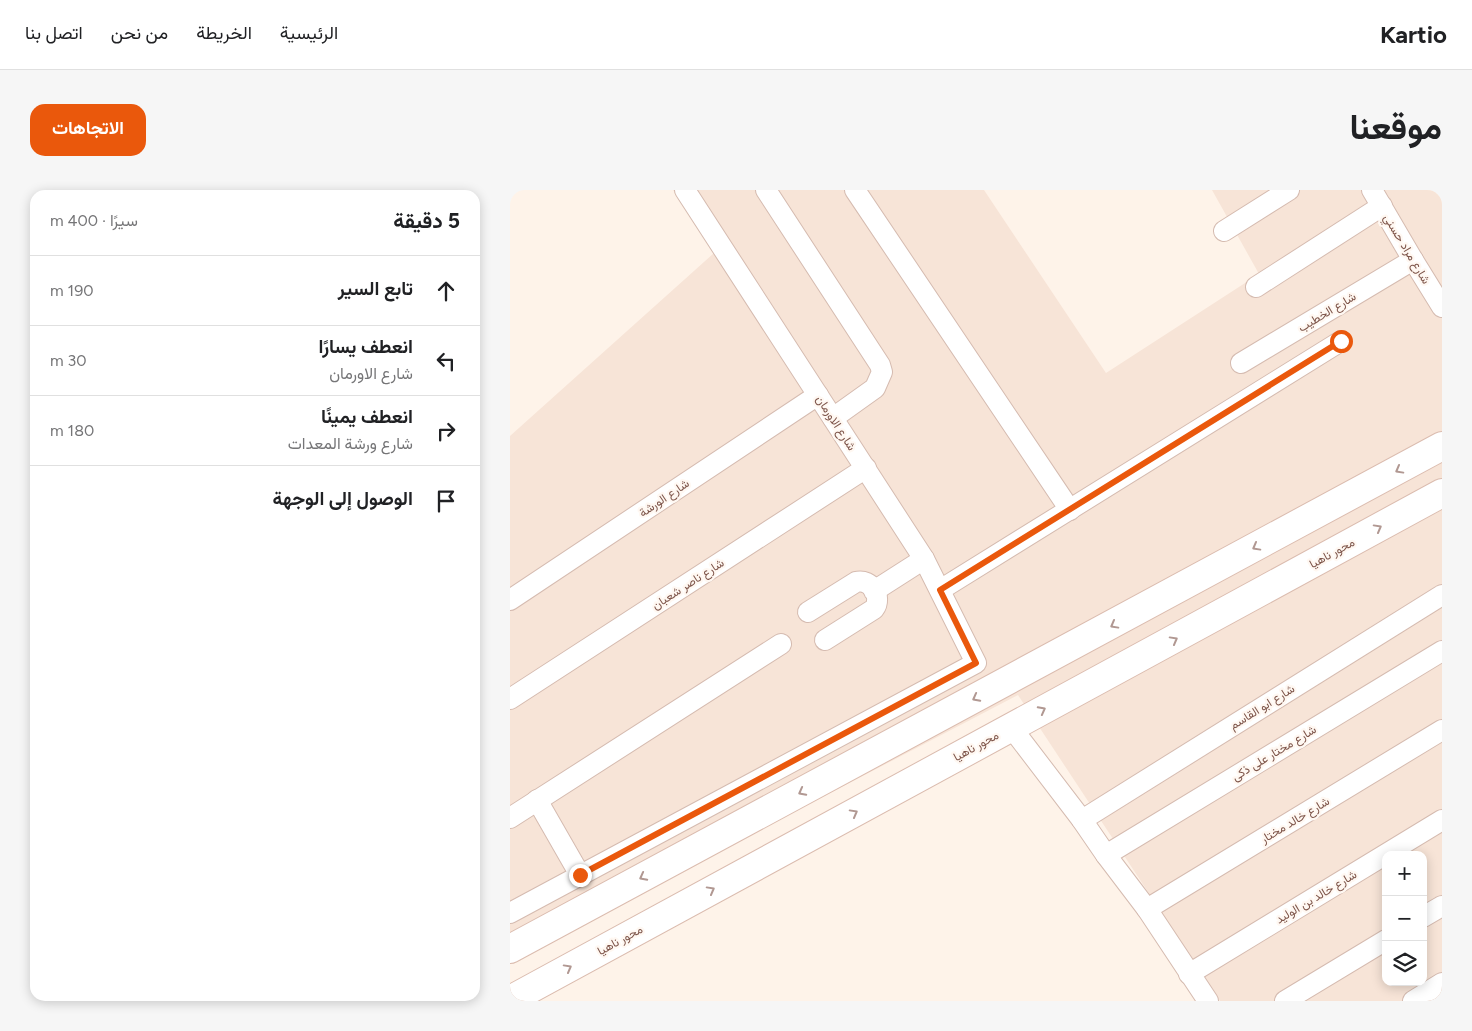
<!DOCTYPE html>
<html lang="ar">
<head>
<meta charset="utf-8">
<style>
	body { margin:0; font-family:Figtree,Vazirmatn,sans-serif; background:#f6f6f6; color:#202124; direction:rtl }
	.controls { position:absolute; right:15px; bottom:15px; display:grid; overflow:hidden; border-radius:10px; box-shadow:0 2px 12px #0003 }
	.controls button { width:45px; height:45px; display:grid; place-items:center; padding:0; border:0; border-bottom:1px solid #e0e0e0; background:#fff; color:#202124; font:25px sans-serif }
	.stop { position:absolute; width:15px; height:15px; margin:-11px; border:4px solid #ea580c; border-radius:50%; background:#fff }
	.stop.end { background:#ea580c; border-color:#fff; box-shadow:0 1px 5px #0008 }
	.list { margin:0; padding:0; list-style:none }
	h2 { display:flex; justify-content:space-between; align-items:center; height:65px; margin:0; padding:0 20px; font-size:21px }
	h2 small { font-size:16px; font-weight:400; color:#757577 }
	.list li { display:grid; grid-template-columns:32px 1fr auto; gap:15px; align-items:center; box-sizing:border-box; height:70px; padding:0 20px; border-top:1px solid #e0e0e0 }
	.list b { display:block; font-size:19px; white-space:nowrap }
	.list p { margin:0; font-size:16px; white-space:nowrap; color:#757577 }
	.list em { font-size:16px; font-style:normal; color:#757577 }
	.icon { flex:none; width:28px; height:28px; fill:none; stroke:currentColor; stroke-width:2; stroke-linecap:round; stroke-linejoin:round }
	.map { position:relative; flex:none; width:932px; height:811px; overflow:hidden; direction:ltr; border-radius:15px }
	header { display:flex; align-items:center; gap:30px; box-sizing:border-box; height:70px; padding:0 25px; background:#fff; border-bottom:1px solid #e0e0e0 }
	header strong { font-size:24px }
	nav { display:flex; gap:28px; margin-inline-start:auto; font-size:18px }
	.intro { display:flex; align-items:center; justify-content:space-between; box-sizing:border-box; height:120px; padding:0 30px }
	h1 { margin:0; font-size:35px }
	.button { padding:12px 22px; border-radius:15px; background:#ea580c; color:#fff; font-size:18px; font-weight:700 }
	main { display:flex; gap:30px; padding:0 30px }
	aside { flex:1; background:#fff; border-radius:15px; box-shadow:0 2px 12px #0003 }
	.map>svg:first-child { display:block }
</style>
</head>
<body>
<header>
<strong>Kartio</strong>
<nav><a>الرئيسية</a><a>الخريطة</a><a>من نحن</a><a>اتصل بنا</a></nav>
</header>
<div class="intro"><h1>موقعنا</h1><a class="button">الاتجاهات</a></div>
<main>
<div class="map">
<svg width="932" height="811" viewBox="0 0 932 811">
	<rect width="100%" height="100%" fill="#fef3e9"/>
	<path fill="#f7e4d7" fill-rule="evenodd" d="M163,0H474L596,183L749,84L702,0H932V811H710L508,505L0,770V246L204,63ZM876,665H913V792H876Z"/>
	<g fill="none" stroke-linecap="round" stroke-linejoin="round">
		<g stroke="#d5bbb0" stroke-width="22">
			<g id="minor">
				<polyline points="256,0 370,175 372,182 365,198 323,228"/>
				<polyline points="345,0 560,320"/>
				<polyline points="862,0 903,70 932,117"/>
				<polyline points="714,41 779,0"/>
				<polyline points="746,97 872,16"/>
				<polyline points="731,173 903,70"/>
				<polyline points="430,400 831,151"/>
				<polyline points="364,401 414,369"/>
				<polyline points="0,410 308,205"/>
				<path d="M298,422L346,392C361,388 373,407 364,419L315,450"/>
				<polyline points="0,509 356,278"/>
				<polyline points="501,537 572,630 596,665 637,719 698,811"/>
				<polyline points="27,610 70,685"/>
				<polyline points="0,628 271,454"/>
				<polyline points="572,630 932,405"/>
				<polyline points="596,665 932,461"/>
				<polyline points="637,719 932,540"/>
				<polyline points="0,723 466,473 414,369 175,0"/>
				<polyline points="913,727 932,716"/>
				<polyline points="679,784 932,630"/>
				<polyline points="775,811 876,750"/>
				<polyline points="903,811 932,793"/>
			</g>
		</g>
		<g stroke="#dbbcaf" stroke-width="30">
			<g id="secondary">
				<path d="M0,759C311,592 622,425 932,256"/>
				<polyline points="0,810 932,303"/>
			</g>
		</g>
		<use href="#minor" stroke="#fff" stroke-width="20"/>
		<use href="#secondary" stroke="#fff" stroke-width="28"/>
	</g>
	<defs><path id="oneway-chevron" d="M-2-3.5L2.5 0L-2 3.5" fill="none" stroke-width="1.6" stroke-linecap="round" stroke-linejoin="round" transform="scale(1.25)"/></defs>
	<g stroke="#b19892">
		<use href="#oneway-chevron" transform="translate(889 280) rotate(151)"/>
		<use href="#oneway-chevron" transform="translate(868 338) rotate(-29)"/>
		<use href="#oneway-chevron" transform="translate(746 357) rotate(151)"/>
		<use href="#oneway-chevron" transform="translate(604 435) rotate(151)"/>
		<use href="#oneway-chevron" transform="translate(664 450) rotate(-29)"/>
		<use href="#oneway-chevron" transform="translate(466 508) rotate(152)"/>
		<use href="#oneway-chevron" transform="translate(532 520) rotate(-28)"/>
		<use href="#oneway-chevron" transform="translate(292 602) rotate(152)"/>
		<use href="#oneway-chevron" transform="translate(344 623) rotate(-29)"/>
		<use href="#oneway-chevron" transform="translate(133 687) rotate(152)"/>
		<use href="#oneway-chevron" transform="translate(201 700) rotate(-29)"/>
		<use href="#oneway-chevron" transform="translate(58 778) rotate(-29)"/>
	</g>
	<g fill="none" stroke-linecap="round" stroke-linejoin="round">
		<polyline stroke="#ea580c" stroke-width="6" points="70,685 466,473 430,400 831,151"/>
	</g>
	<g text-anchor="middle" dominant-baseline="central" stroke-width="4.5" stroke-linejoin="round" paint-order="stroke">
		<g font-size="12" fill="#7d5449" stroke="#fff8f2">
			<text transform="translate(897 59) rotate(59)">شارع مراد حسني</text>
			<text transform="translate(817 122) rotate(-31)">شارع الخطيب</text>
			<text transform="translate(326 233) rotate(57)">شارع الاورمان</text>
			<text transform="translate(154 308) rotate(-34)">شارع الورشة</text>
			<text transform="translate(822 363) rotate(-29)">محور ناهيا</text>
			<text transform="translate(178 394) rotate(-33)">شارع ناصر شعبان</text>
			<text transform="translate(752 517) rotate(-32)">شارع ابو القاسم</text>
			<text transform="translate(466 556) rotate(-29)">محور ناهيا</text>
			<text transform="translate(764 563) rotate(-31)">شارع مختار على ذكى</text>
			<text transform="translate(785 630) rotate(-31)">شارع خالد مختار</text>
			<text transform="translate(806 707) rotate(-31)">شارع خالد بن الوليد</text>
			<text transform="translate(110 750) rotate(-29)">محور ناهيا</text>
		</g>
	</g>
</svg>
<div class="controls">
<button>+</button>
<button>−</button>
<button><svg class="icon" aria-label="layers" viewBox="0 0 24 24"><path d="M12 4l9 5-9 5-9-5zM3 14l9 5 9-5"/></svg></button>
</div>
<div class="stop" style="left:831px;top:151px"></div>
<div class="stop end" style="left:70px;top:685px"></div>
</div>
<aside>
<h2>5 دقيقة<small>سيرًا · 400 m</small></h2>
<ul class="list">
<li><svg class="icon" aria-label="ahead" viewBox="0 0 24 24"><path d="M12 20V5M6 11l6-6 6 6"/></svg><div><b>تابع السير</b></div><em>190 m</em></li>
<li><svg class="icon" aria-label="left" viewBox="0 0 24 24"><path d="M17 20v-9H6M10 6l-5 5 5 5"/></svg><div><b>انعطف يسارًا</b><p>شارع الاورمان</p></div><em>30 m</em></li>
<li><svg class="icon" aria-label="right" viewBox="0 0 24 24"><path d="M7 20v-9h11M14 6l5 5-5 5"/></svg><div><b>انعطف يمينًا</b><p>شارع ورشة المعدات</p></div><em>180 m</em></li>
<li><svg class="icon" aria-label="arrive" viewBox="0 0 24 24"><path d="M6 21V4h12l-3 4 3 4H6"/></svg><div><b>الوصول إلى الوجهة</b></div></li>
</ul>
</aside>
</main>
</body>
</html>
